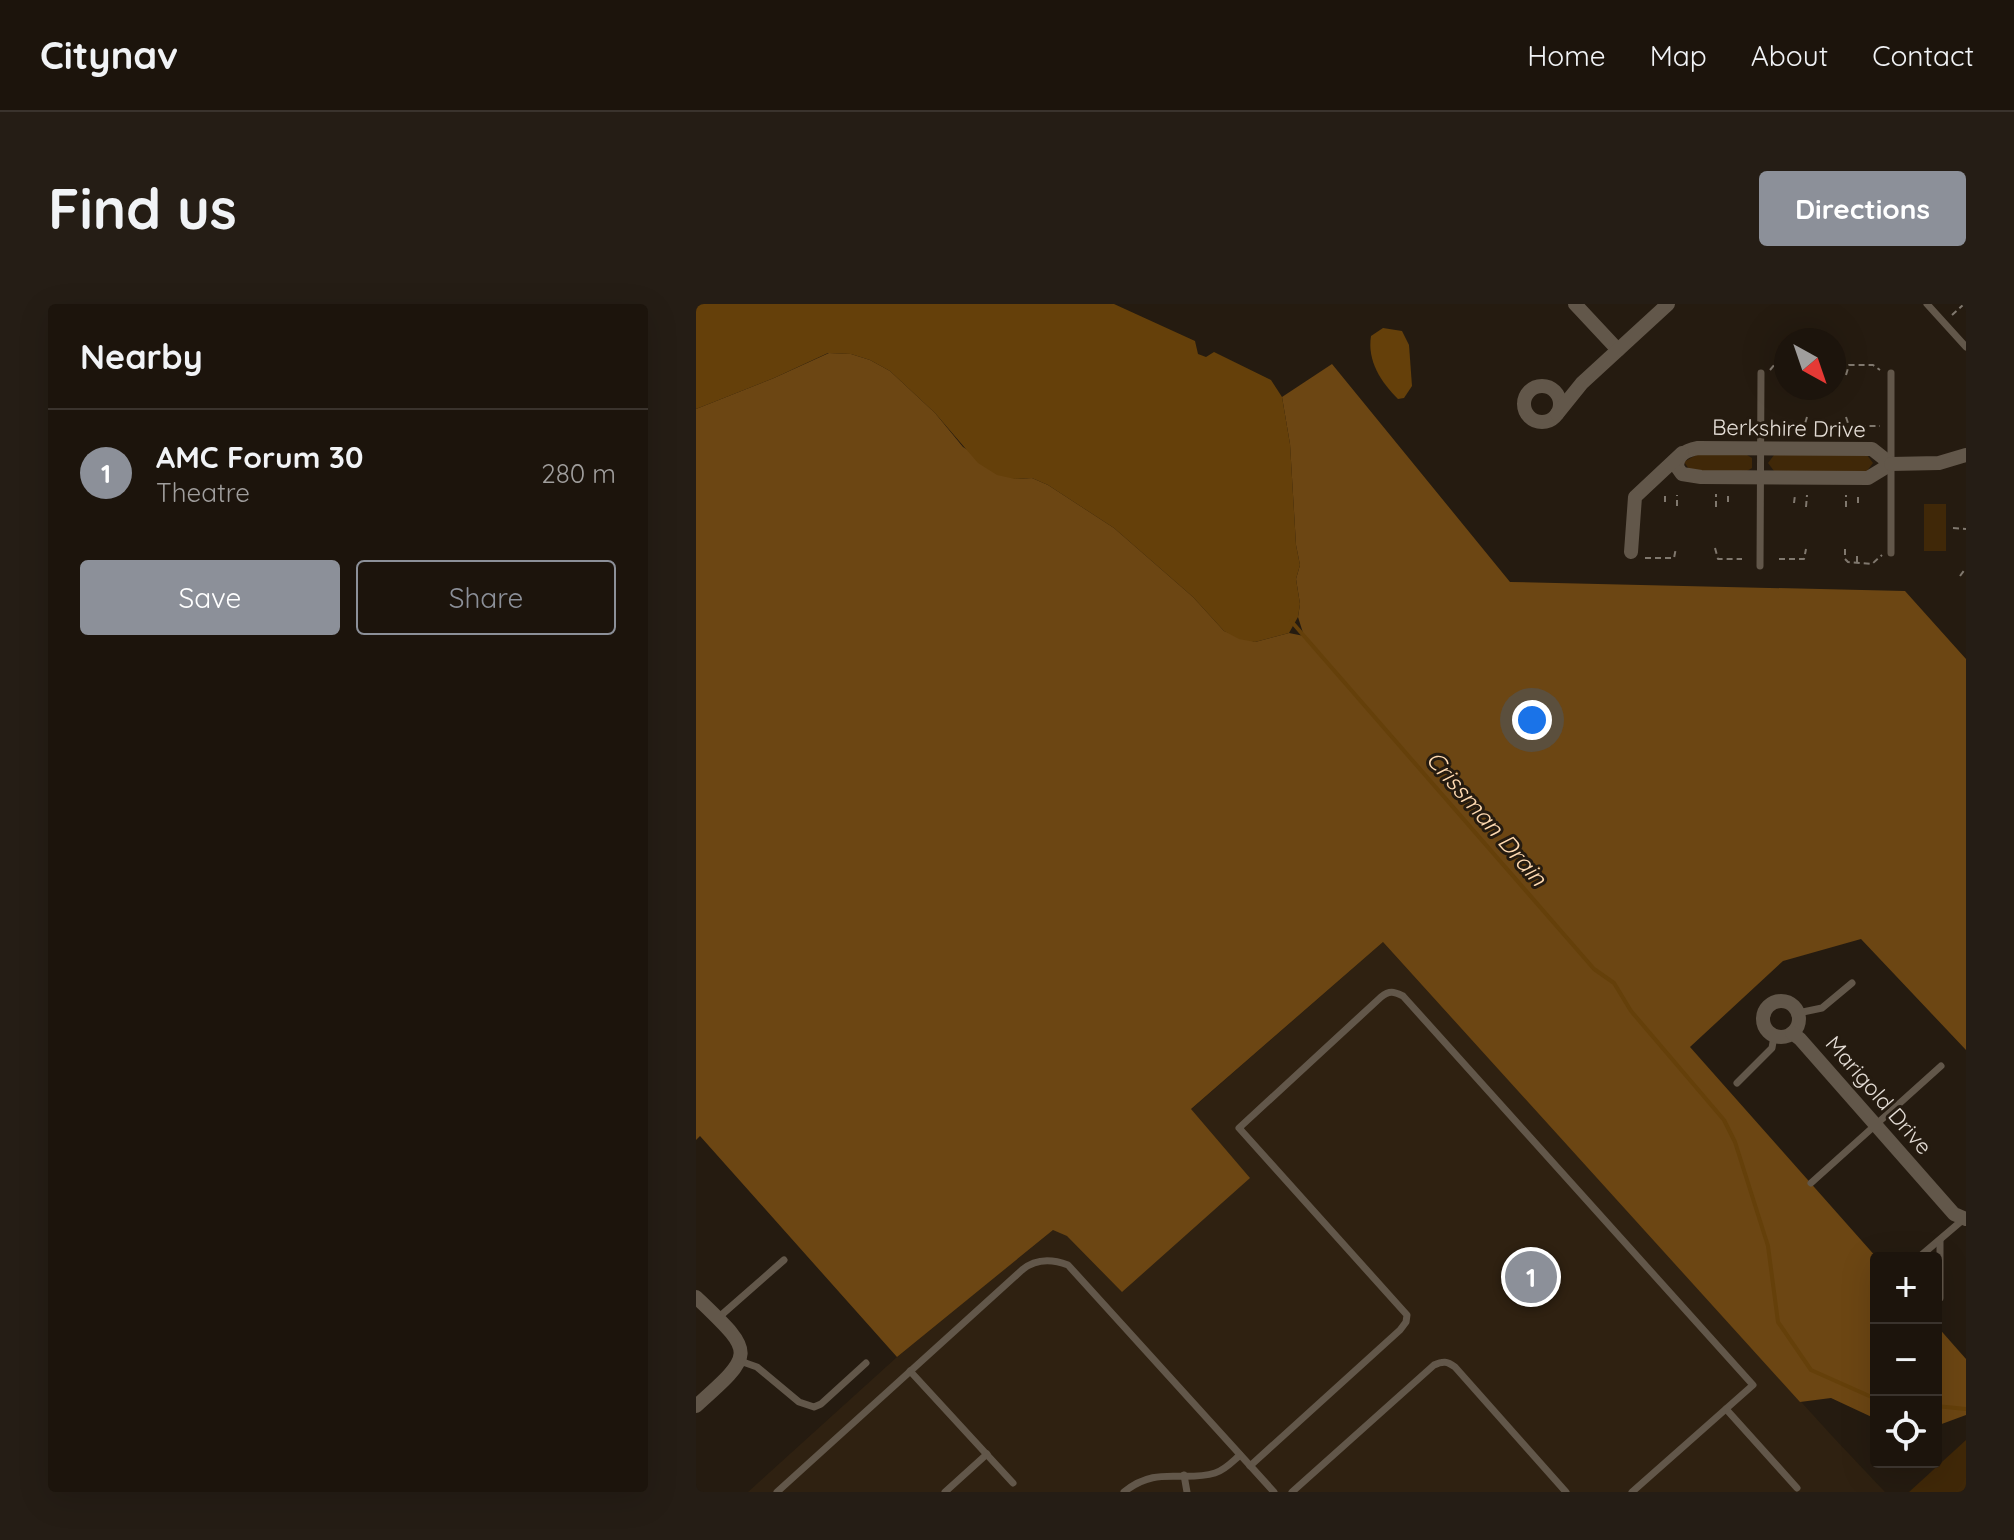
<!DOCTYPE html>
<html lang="en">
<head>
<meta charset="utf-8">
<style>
	body { margin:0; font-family:Quicksand,sans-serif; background:#251d15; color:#f1f3f6 }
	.controls { position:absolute; right:24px; bottom:24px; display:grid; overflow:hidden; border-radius:8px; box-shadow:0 8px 32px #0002 }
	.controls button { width:72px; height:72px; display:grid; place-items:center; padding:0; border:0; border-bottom:2px solid #3a332d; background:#1c140c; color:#f1f3f6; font:40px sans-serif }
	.compass { position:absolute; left:1078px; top:24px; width:72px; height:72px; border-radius:50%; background:#1c140c; box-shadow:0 8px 32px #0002; rotate:140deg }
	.you { position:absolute; left:836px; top:416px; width:28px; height:28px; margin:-20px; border:6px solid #fff; border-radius:50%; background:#1a73e8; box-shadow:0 0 0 12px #1a73e833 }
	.badge { display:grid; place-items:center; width:52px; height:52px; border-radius:50%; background:#8c9099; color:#fff; font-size:26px; font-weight:700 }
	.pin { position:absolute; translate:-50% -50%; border:4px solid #fff; box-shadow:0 2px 8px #0006 }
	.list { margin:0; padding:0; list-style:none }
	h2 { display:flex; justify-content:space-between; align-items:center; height:104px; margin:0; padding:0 32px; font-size:34px }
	h2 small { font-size:26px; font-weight:400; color:#a09e9d }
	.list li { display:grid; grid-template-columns:52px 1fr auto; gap:24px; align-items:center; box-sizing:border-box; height:128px; padding:0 32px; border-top:2px solid #3a332d }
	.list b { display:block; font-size:30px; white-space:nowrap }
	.list p { margin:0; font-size:26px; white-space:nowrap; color:#a09e9d }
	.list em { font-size:26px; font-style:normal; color:#a09e9d }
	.actions { display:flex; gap:16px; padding:24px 32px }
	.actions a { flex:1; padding:18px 0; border:2px solid #8c9099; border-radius:8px; text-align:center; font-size:28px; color:#8c9099 }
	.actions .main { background:#8c9099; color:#fff }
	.icon { flex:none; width:44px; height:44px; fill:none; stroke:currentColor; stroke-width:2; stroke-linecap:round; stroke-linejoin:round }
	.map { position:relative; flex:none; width:1270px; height:1188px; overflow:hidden; border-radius:8px }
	header { display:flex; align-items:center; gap:48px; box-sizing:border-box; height:112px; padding:0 40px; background:#1c140c; border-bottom:2px solid #3a332d }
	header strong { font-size:38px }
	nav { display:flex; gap:44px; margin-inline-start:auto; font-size:28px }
	.intro { display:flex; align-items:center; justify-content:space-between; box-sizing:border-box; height:192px; padding:0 48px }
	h1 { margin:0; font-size:56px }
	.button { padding:20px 36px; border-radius:8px; background:#8c9099; color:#fff; font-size:28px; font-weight:700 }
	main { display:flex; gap:48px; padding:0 48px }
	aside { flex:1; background:#1c140c; border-radius:8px; box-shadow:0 8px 32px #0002 }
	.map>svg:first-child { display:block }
</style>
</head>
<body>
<header>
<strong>Citynav</strong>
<nav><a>Home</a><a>Map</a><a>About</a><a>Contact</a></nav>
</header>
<div class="intro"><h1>Find us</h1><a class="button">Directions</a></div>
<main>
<aside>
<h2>Nearby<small></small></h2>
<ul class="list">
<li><span class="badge">1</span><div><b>AMC Forum 30</b><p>Theatre</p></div><em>280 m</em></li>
</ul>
<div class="actions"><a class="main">Save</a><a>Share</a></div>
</aside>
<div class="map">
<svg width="1270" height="1188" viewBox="0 0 1270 1188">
	<rect width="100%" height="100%" fill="#251b10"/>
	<polygon fill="#2f2111" points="687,638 1138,1134 1189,1188 52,1188 201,1053 358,925"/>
	<g fill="#402808">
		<polygon points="1000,151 1051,151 1056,154 1056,164 1051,167 1000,167 993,165 988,158"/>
		<polygon points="1078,151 1171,151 1177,159 1171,167 1078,167 1072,159"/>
		<rect x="1228" y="200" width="22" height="47"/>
		<polygon points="1270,1136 1270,1184 1266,1188 1213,1188"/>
	</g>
	<g fill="#6c4613">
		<polygon points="133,49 155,50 174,56 194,67 239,109 267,143 319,175 336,174 352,181 418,224 497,293 528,327 559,338 593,329 608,332 602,313 604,300 600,275 604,261 600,241 594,140 586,93 636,60 814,278 1209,287 1270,355 1270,746 1165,635 1087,657 994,743 1181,954 1180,1115 1135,1094 1104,1098 687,638 495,805 554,874 426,988 371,932 357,926 201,1053 4,832 0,836 0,105 78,74"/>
		<polygon points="1240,1021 1270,1055 1270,1111 1243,1121 1240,1121"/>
	</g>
	<g fill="#65400a">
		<polygon points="0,0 418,0 499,37 502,50 510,53 518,48 575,76 586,93 594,140 600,241 604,261 600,275 604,300 602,313 593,329 559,338 543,335 528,327 497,293 418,224 352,181 336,174 319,175 301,171 282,159 239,109 194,67 174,56 155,50 132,49 78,74 0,105"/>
		<path d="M687,24L706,27L713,41L716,82L708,94L702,95C685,78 671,57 675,32Z"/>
	</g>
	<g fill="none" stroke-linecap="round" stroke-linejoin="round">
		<g stroke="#65400a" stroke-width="4">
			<polyline points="595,317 898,665 918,679 935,707 1028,816 1039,838 1072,942 1082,1018 1115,1066 1180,1095"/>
			<polyline points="1240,1102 1270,1105"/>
		</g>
		<g stroke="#80786e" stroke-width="2" stroke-dasharray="6 4" stroke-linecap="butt">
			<polyline points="1256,11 1268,0"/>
			<polyline points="1074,66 1079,60 1090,60"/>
			<polyline points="1150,71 1153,61 1177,61 1184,66"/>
			<polyline points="1150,113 1153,122 1184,122"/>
			<polyline points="1073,123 1108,123 1111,113"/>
			<polyline points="969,198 969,191"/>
			<polyline points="1032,198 1032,190"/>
			<polyline points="1098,199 1099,191"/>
			<polyline points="1162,199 1162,191"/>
			<polyline points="981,202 981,191"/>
			<polyline points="1020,203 1020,190"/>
			<polyline points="1110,203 1111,191"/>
			<polyline points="1150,203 1150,191"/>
			<polyline points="1257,224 1270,225"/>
			<polyline points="1019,244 1022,255 1046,255"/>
			<polyline points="1149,245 1149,255 1152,258 1176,260 1186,251"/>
			<polyline points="949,254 978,254 980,244"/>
			<polyline points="1083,255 1108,255 1110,245"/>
			<polyline points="1161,258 1161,249"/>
			<polyline points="1264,272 1270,264"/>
		</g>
		<g stroke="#62574a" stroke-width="7">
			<polyline points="1231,0 1270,43"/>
			<polyline points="1195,249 1195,69"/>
			<polyline points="1064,262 1065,69"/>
			<polyline points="1102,709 1126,704 1156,679"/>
			<polyline points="1041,779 1076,744 1078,732"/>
			<polyline points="1115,879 1245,762"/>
			<polyline points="1244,936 1244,994"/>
			<polyline points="1222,954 1269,914"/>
			<polyline points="22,1014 88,956"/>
			<polyline points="44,1057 61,1063 103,1098 118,1103 125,1100 170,1059"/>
			<polyline points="214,1067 317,1179"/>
			<polyline points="1030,1105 1101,1184"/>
			<path d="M554,1162L704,1026L710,1018L711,1011L543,824L685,693C694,686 698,688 707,692L1057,1081L936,1188"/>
			<polyline points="488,1171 491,1188"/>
			<path d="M81,1188L326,966C339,955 356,955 372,961L578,1188"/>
			<polyline points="249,1188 291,1150"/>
			<path d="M428,1188C461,1161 486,1179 519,1169C529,1166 536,1158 544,1151"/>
			<path d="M596,1188L738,1061C747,1057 751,1057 759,1063L870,1188"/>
		</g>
		<g stroke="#62574a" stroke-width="14">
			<polyline points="879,0 922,46"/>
			<circle cx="846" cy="100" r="18"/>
			<polyline points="861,110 886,79 972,0"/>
			<path d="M1002,144L1176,145L1195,160L1172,174L1005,173L986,170L981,163C981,150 991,146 1002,144Z"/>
			<polyline points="1195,160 1243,159 1270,151"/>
			<polyline points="935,248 939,193 986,149"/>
			<circle cx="1085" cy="715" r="18"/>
			<polyline points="1096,729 1104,735 1258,910 1270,915"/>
			<path d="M0,993C58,1049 61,1048 0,1102"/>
		</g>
	</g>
	<g text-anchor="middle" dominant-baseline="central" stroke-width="6" stroke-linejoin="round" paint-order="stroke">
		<g font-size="22" fill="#e5ded7" stroke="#251b10">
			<text transform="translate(1093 124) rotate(1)">Berkshire Drive</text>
			<text transform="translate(1183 791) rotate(49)">Marigold Drive</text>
		</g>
		<g font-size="24" font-style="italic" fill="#ffdab1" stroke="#251b10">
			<text transform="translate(791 514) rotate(49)">Crissman Drain</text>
		</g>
	</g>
</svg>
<div class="controls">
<button>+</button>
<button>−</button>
<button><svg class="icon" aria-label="locate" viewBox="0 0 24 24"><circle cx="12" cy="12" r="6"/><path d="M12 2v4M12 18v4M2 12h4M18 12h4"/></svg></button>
</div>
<svg class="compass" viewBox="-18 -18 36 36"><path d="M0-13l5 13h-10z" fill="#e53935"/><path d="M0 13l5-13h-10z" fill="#a09e9d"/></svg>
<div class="you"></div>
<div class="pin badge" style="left:835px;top:973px">1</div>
</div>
</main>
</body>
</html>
